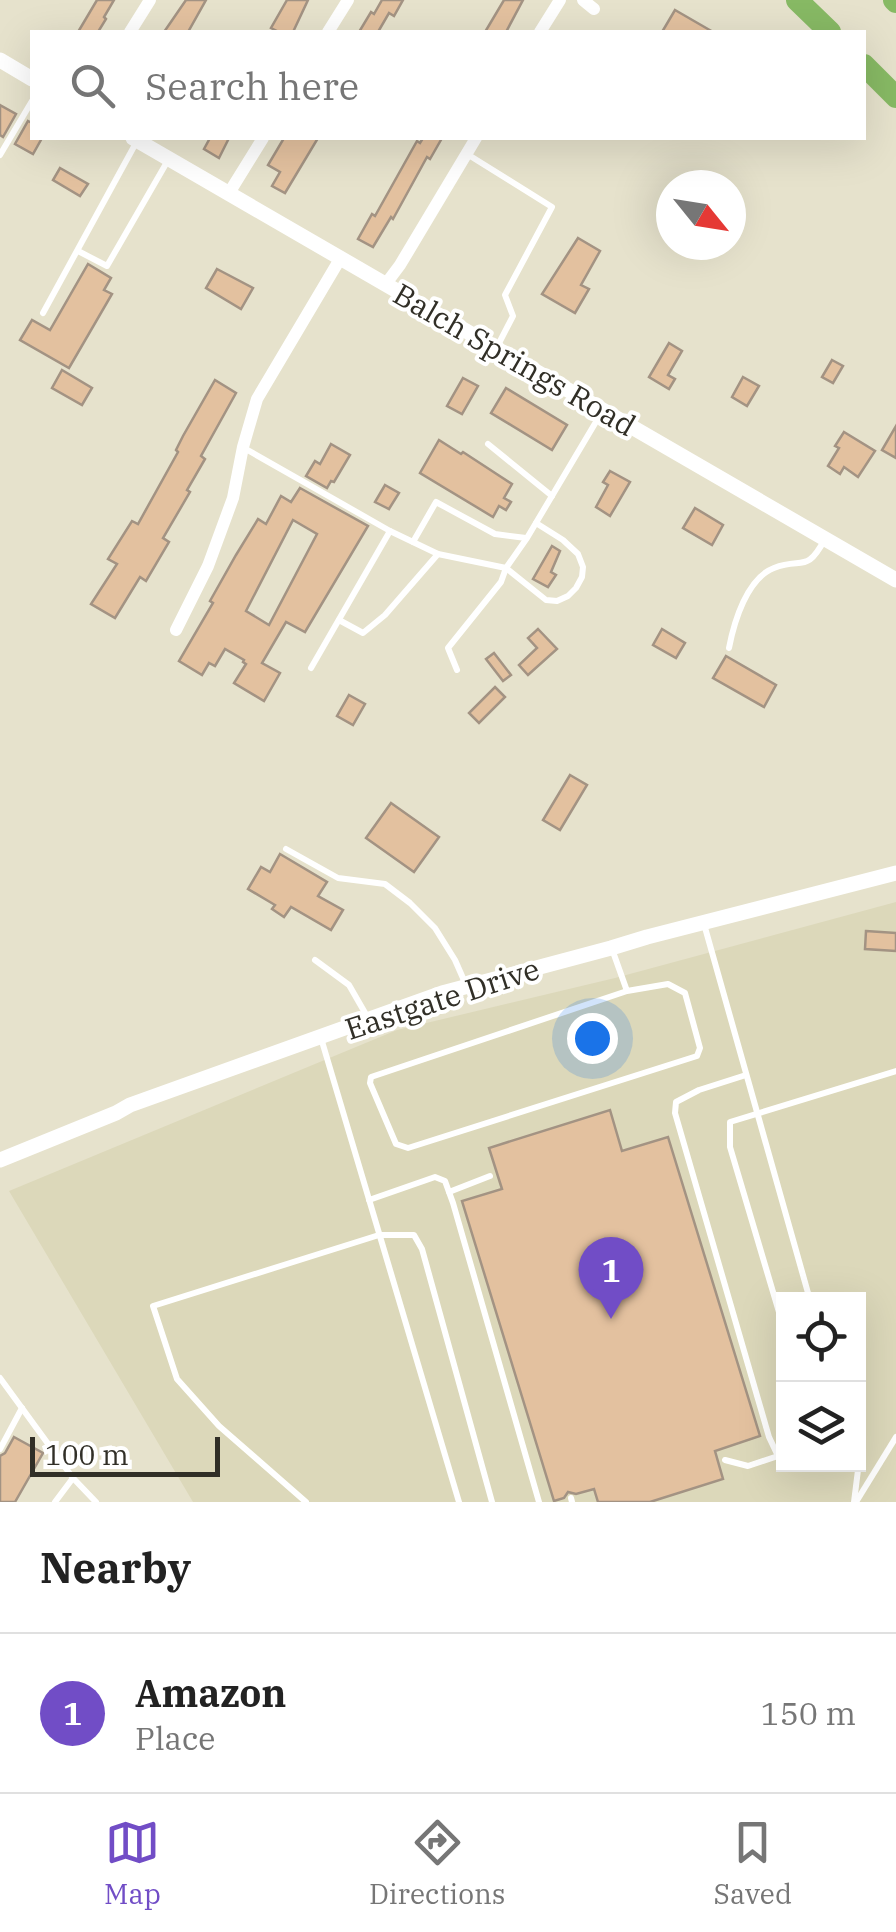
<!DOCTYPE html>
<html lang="en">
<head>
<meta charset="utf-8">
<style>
	body { margin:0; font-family:"IBM Plex Serif",serif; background:#f2f2f2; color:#222 }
	.controls { position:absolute; right:30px; bottom:30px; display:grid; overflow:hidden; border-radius:0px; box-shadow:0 10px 40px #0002 }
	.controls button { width:90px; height:90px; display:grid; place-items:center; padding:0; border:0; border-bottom:2px solid #e0e0e0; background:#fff; color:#222; font:50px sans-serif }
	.compass { position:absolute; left:656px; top:170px; width:90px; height:90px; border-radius:50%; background:#fff; box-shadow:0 10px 40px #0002; rotate:120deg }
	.scale { position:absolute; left:30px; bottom:25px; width:190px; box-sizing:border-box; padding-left:10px; border:5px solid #312f27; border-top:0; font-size:28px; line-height:35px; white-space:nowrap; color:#312f27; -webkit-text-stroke:8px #fff; paint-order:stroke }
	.you { position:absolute; left:592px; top:1038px; width:35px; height:35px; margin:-25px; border:8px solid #fff; border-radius:50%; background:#1a73e8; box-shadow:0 0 0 15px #1a73e833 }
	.badge { display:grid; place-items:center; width:65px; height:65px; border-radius:50%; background:#714dc6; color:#fff; font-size:32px; font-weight:700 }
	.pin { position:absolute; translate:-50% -82px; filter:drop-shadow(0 2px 5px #0008) }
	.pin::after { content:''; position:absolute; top:52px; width:35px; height:30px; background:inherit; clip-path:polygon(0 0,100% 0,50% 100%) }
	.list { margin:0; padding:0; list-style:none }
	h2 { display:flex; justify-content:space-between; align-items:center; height:130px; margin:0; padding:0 40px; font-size:42px }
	h2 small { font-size:32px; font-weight:400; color:#767676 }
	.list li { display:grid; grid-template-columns:65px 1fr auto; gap:30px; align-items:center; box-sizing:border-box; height:160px; padding:0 40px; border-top:2px solid #e0e0e0 }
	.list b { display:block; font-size:38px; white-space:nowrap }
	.list p { margin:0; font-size:32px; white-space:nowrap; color:#767676 }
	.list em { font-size:32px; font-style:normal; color:#767676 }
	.icon { flex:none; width:55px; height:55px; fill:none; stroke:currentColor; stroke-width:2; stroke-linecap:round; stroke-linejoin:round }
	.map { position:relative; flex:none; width:896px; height:1502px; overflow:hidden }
	.search { position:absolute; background:#fff; box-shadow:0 10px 40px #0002; left:30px; right:30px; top:30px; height:110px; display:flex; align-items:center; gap:25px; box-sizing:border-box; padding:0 35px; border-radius:0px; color:#767676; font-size:38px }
	.sheet { height:290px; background:#fff }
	nav { display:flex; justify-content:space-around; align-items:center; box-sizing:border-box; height:140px; border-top:2px solid #e0e0e0; background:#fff; font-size:28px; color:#767676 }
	nav a { display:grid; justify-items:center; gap:5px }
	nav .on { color:#714dc6 }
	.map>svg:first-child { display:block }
</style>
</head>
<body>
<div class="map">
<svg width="896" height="1502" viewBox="0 0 896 1502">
	<rect width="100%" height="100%" fill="#e6e2cc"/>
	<path fill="#dcd8ba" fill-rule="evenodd" d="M896,902V1502H193L9,1191L397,1030L615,978ZM784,1300H858V1464H784Z"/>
	<g fill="#e3c19f" stroke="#a39383" stroke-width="2.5" fill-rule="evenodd">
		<polygon points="97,0 114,0 104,17 106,19 98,32 78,32"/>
		<polygon points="186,0 206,0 188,32 164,32"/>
		<polygon points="287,0 308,0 293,32 279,32 271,28"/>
		<polygon points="382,0 403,0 394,16 389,13 378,32 359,32 371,12 374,14"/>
		<polygon points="504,0 523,0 506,32 485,32"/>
		<polygon points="675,10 713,32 662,32"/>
		<polygon points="0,105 16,114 3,137 0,135"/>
		<polygon points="28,121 32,123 32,138 42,138 33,154 15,144"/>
		<polygon points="210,138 229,138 219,158 204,149"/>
		<polygon points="284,138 318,138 285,193 272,186 280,172 268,165"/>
		<polygon points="423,138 442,138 430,159 427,157 393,219 391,217 373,247 358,239 372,214 375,216 417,141 420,143"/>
		<polygon points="60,168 88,184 80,196 53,180"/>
		<polygon points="578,238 600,251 581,285 589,289 575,313 542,294"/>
		<polygon points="88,264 111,278 104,290 112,294 69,368 20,340 32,320 50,330"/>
		<polygon points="217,269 253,288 241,309 206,288"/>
		<polygon points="669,343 682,351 668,375 675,379 669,389 649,377"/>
		<polygon points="832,360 843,366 833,383 822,377"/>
		<polygon points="62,370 92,388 82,405 52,388"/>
		<polygon points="743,377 759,386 747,406 732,397"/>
		<polygon points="463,378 478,386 462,414 447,406"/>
		<polygon points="215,380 236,393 201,456 205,459 187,490 190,492 163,538 169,542 146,581 140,577 115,618 91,604 117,564 108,559 132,521 138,524 178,452 176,450 183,436"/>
		<polygon points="506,388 567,425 552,450 491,413"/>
		<polygon points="896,426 896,458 882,450"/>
		<polygon points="844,432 875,451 858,477 844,467 840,474 828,466 839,448 835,446"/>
		<polygon points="439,440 461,454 463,452 512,484 504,498 511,502 506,510 499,506 493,517 420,473"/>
		<polygon points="331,444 350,455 334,482 331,481 327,488 306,476 315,461 320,464"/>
		<polygon points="610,471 630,482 610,516 596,507 608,485 603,482"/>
		<polygon points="385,485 399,493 389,509 375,502"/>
		<path d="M300,488L368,526L305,632L286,622L262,663L280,673L264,701L234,683L246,664L243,662L244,660L225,649L215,666L209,663L202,675L179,661L213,603L210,601L236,555L258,519L266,524L281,496L291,502ZM293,520L317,534L269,625L246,611Z"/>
		<polygon points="695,508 723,525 712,545 683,528"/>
		<polygon points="552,546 560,551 551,572 556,575 548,587 533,579"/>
		<polygon points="538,629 557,649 528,675 519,665 537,648 528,638"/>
		<polygon points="662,629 685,643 676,658 653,645"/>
		<polygon points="494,653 511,675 503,681 486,659"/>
		<polygon points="726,656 776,685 764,707 713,678"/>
		<polygon points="495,687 505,697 479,723 469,713"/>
		<polygon points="349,695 365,704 353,725 337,716"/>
		<polygon points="570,775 587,785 560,830 543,820"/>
		<polygon points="391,803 439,837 414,872 366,838"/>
		<polygon points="280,854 327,882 318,896 343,910 331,930 291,907 284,917 272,909 275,905 248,889 261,867 270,872"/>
		<polygon points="866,931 896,933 896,951 865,949"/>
		<polygon points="610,1110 622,1151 668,1137 760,1436 715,1451 723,1479 650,1502 598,1502 594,1489 576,1494 568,1492 564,1498 554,1501 462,1201 502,1189 489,1148"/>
		<polygon points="14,1437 43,1453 15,1502 0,1502 0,1456 5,1453"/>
	</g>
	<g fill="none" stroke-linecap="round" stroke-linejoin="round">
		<g stroke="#fff" stroke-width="6">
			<polyline points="467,154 552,207 505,295 513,316 497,347"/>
			<polyline points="0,155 32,101"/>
			<polyline points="78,251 107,266 167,162"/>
			<polyline points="43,313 137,141"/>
			<polyline points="488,444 552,496"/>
			<polyline points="244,448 390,531 438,554 506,568 546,600 557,601 568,596 576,588 582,577 583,567 578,554 563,540 536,523"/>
			<polyline points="413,542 436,502 495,534 526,538"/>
			<polyline points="339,620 363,633 385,615 438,554"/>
			<path d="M729,648C734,622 747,578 774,568C803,557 806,574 825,539"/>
			<polyline points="311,668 390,531"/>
			<polyline points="457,670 448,648 501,582 506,568 527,538 603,410"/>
			<polyline points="286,849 338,878 385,884 410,903 435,928 455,960 466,985"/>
			<polyline points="704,924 810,1300"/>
			<polyline points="612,949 627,991 668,984 685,993 700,1048 697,1056 408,1148 396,1144 370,1083 371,1077 627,991"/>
			<polyline points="315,960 349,985 368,1018"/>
			<polyline points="321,1038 459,1502"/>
			<polyline points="746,1075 699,1090 676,1102 675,1113 769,1437 778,1456 784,1454"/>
			<polyline points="449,1192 490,1176"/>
			<polyline points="369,1200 435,1177 445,1181 453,1203 539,1502"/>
			<polyline points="784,1329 730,1147 730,1122 896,1071"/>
			<polyline points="0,1378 73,1478 96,1502"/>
			<polyline points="0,1449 22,1408"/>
			<polyline points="725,1460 748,1466 778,1456"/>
			<polyline points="571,1498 572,1502"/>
			<polyline points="55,1502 73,1478"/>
			<polyline points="306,1502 219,1426 177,1379 153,1306 379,1235 414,1235 422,1249 492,1502"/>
			<polyline points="854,1502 858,1470 856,1464"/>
			<polyline points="856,1502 896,1437"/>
		</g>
		<g stroke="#fff" stroke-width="12">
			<polyline points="583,0 594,9"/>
			<polyline points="130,32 150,0"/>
			<polyline points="328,32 348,0"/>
			<polyline points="540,32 560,0"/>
			<polyline points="229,193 263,138"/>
			<polyline points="385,285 400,265 476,138"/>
			<polyline points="176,630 208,566 233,498 243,447 257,399 340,259"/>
		</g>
		<g stroke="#fff" stroke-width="15">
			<polyline points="0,60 32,79"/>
			<polyline points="133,138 896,580"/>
			<polyline points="0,1160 116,1113 130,1105 442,993 611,948 647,937 896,873"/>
		</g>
		<g stroke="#87b964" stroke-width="22">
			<polyline points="797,0 830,32"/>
			<polyline points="894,0 896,2"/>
			<polyline points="864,65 896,97"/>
		</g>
	</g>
	<g text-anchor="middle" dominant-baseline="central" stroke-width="8" stroke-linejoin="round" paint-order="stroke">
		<g font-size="30" fill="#312f27" stroke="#fff">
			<text transform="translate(515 359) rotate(30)">Balch Springs Road</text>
			<text transform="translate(442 998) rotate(-18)">Eastgate Drive</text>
		</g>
	</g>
</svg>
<div class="controls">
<button><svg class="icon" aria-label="locate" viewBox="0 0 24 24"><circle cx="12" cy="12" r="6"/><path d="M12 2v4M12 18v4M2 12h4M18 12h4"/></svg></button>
<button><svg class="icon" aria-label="layers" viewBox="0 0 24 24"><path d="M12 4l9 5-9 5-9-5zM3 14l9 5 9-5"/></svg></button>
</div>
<svg class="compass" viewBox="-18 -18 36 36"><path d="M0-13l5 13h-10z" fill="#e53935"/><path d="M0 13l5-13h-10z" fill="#767676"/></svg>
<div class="scale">100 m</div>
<div class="you"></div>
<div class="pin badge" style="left:611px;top:1319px">1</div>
<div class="search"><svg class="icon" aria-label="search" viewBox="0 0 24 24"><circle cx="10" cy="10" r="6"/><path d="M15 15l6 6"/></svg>Search here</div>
</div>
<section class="sheet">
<h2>Nearby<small></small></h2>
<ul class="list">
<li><span class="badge">1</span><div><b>Amazon</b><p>Place</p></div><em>150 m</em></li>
</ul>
</section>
<nav>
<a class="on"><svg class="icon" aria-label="map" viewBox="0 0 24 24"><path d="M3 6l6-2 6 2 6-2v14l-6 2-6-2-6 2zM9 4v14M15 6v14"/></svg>Map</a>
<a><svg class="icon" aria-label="directions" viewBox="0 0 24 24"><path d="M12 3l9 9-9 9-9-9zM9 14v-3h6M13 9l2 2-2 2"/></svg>Directions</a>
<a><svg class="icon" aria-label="saved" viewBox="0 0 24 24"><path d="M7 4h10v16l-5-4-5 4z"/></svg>Saved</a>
</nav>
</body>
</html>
